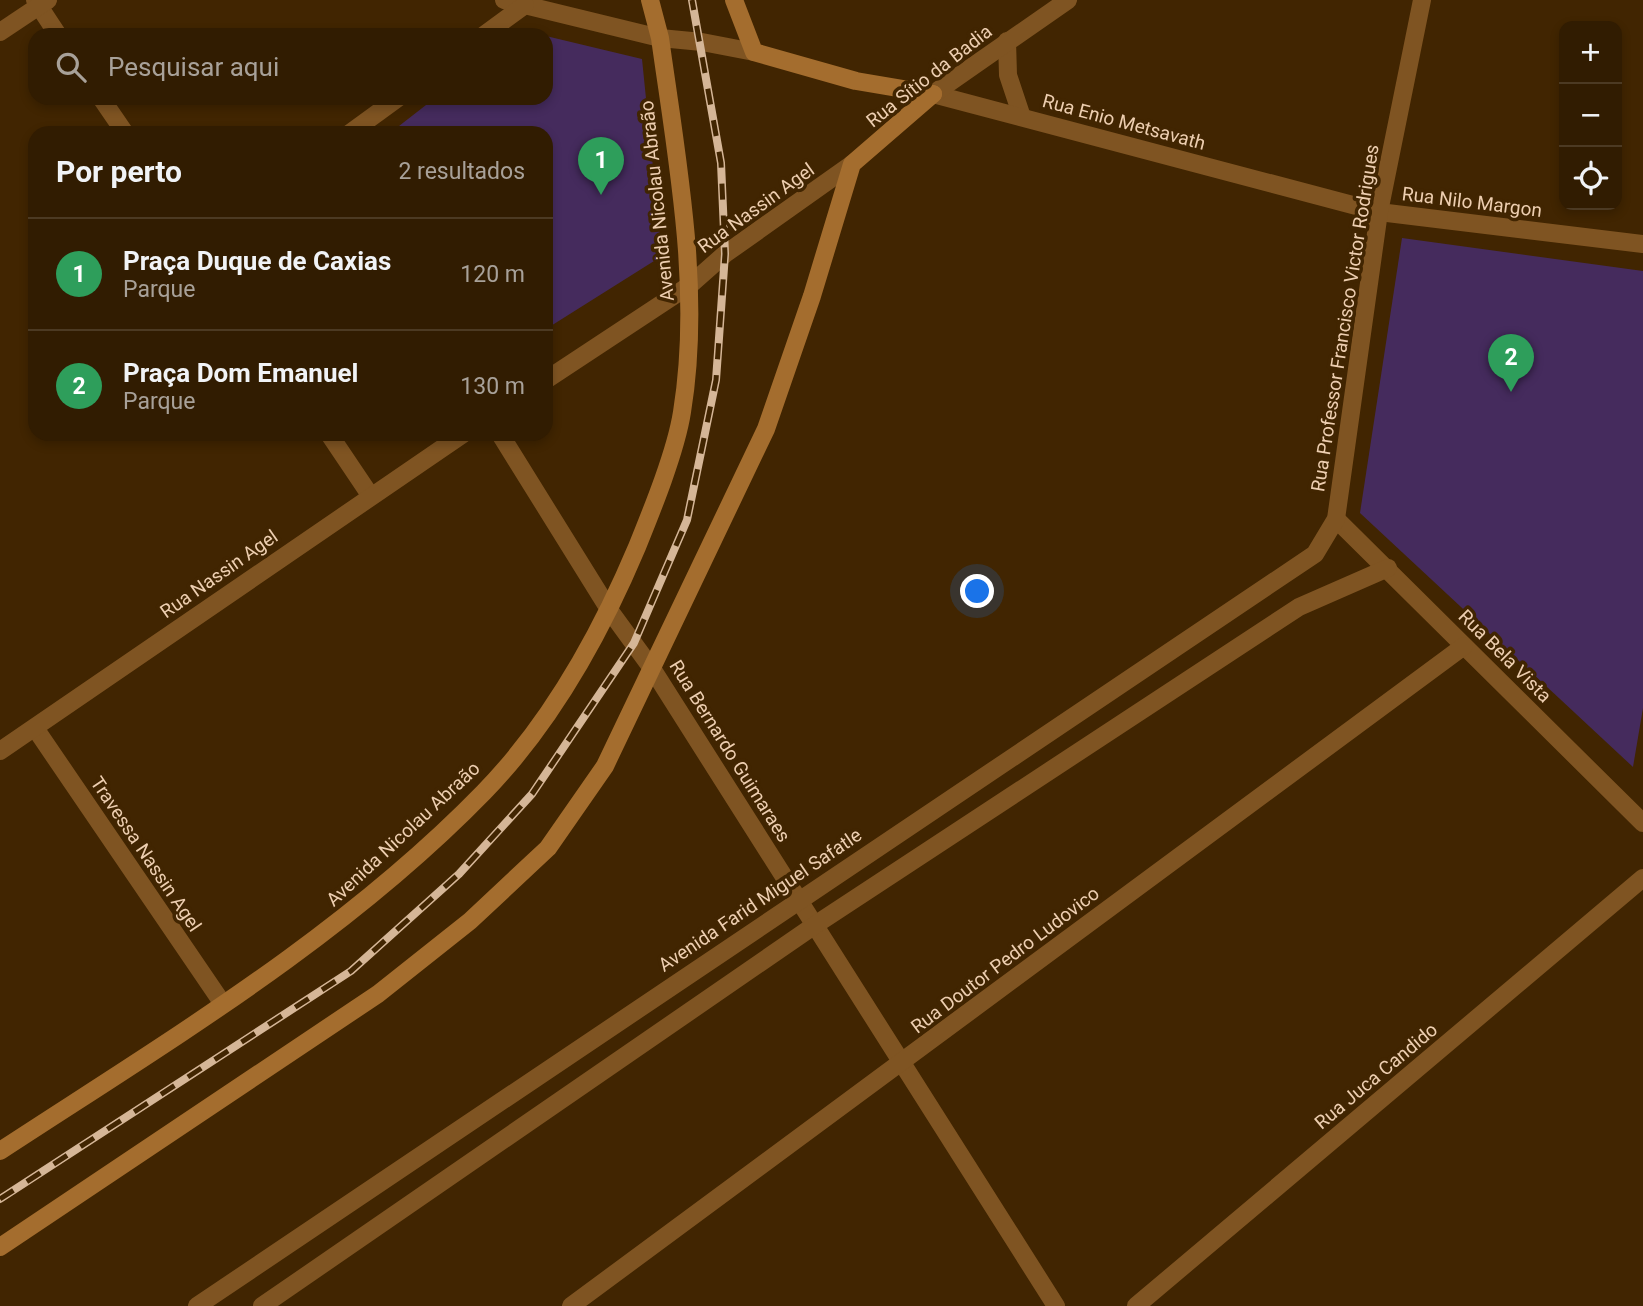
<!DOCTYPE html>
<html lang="pt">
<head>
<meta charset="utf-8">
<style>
	body { margin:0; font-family:Roboto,sans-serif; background:#3d2910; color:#f1f3f6 }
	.controls { position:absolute; right:21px; top:21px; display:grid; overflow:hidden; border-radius:14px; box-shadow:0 4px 10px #0003 }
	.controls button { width:63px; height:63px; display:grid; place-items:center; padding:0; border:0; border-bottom:2px solid #4c3a23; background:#311c01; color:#f1f3f6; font:35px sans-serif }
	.you { position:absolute; left:978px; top:592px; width:24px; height:24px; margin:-18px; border:5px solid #fff; border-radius:50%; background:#1a73e8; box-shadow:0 0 0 10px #1a73e833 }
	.badge { display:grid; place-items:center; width:46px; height:46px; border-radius:50%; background:#ea580c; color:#fff; font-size:23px; font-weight:700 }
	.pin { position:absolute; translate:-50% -58px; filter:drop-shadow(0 2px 4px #0008) }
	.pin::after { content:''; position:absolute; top:37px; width:24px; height:21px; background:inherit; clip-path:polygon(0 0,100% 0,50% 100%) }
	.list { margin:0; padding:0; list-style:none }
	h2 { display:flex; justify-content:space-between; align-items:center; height:91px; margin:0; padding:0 28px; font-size:30px }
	h2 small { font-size:23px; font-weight:400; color:#a8a199 }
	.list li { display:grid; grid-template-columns:46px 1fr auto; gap:21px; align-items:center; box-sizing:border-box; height:112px; padding:0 28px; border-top:2px solid #4c3a23 }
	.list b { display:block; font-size:26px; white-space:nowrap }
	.list p { margin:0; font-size:23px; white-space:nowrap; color:#a8a199 }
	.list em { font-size:23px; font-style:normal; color:#a8a199 }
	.icon { flex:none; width:38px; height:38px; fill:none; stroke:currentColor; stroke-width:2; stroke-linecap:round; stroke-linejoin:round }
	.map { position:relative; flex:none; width:1643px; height:1306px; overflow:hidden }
	.search { position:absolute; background:#311c01; box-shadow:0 4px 10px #0003; left:28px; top:28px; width:525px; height:77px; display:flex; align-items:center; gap:18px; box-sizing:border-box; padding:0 24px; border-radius:21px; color:#a8a199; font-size:26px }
	.panel { position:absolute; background:#311c01; box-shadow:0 4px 10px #0003; left:28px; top:126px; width:525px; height:315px; border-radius:21px }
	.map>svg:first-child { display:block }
</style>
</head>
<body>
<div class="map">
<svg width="1643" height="1306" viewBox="0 0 1643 1306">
	<rect width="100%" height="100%" fill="#412501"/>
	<g fill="#452b5d">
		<polygon points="546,36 642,59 662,256 546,329 546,133 390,133 435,98 546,98"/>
		<polygon points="1402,238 1643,271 1643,708 1633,767 1360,513"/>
	</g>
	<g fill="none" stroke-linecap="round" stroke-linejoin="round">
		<g stroke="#7f5422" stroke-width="18">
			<polyline points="35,0 58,35"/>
			<polyline points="504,0 660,38 702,42 754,52"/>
			<polyline points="0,32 48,0"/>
			<polyline points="484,35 525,5"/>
			<polyline points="1007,41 1008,75 1022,117"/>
			<polyline points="933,94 1379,212 1643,244"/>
			<polyline points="933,94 1068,0"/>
			<polyline points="101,98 125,133"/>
			<polyline points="350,133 398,98"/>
			<polyline points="546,380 690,285 725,254 852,164"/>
			<polyline points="329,434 370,495"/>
			<polyline points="500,434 610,611 653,670 1056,1306"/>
			<polyline points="1336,519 1643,823"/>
			<polyline points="35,728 223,1004"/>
			<polyline points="0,751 463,434"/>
			<polyline points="197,1306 1315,554 1336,519 1379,212 1422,0"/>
			<polyline points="262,1306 815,925 1299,607 1388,568"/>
			<polyline points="571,1306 1464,646"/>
			<polyline points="1136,1306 1643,878"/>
		</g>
		<g stroke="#a46d2e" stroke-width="18">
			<polyline points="734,0 754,52 856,81 933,94"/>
			<path d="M0,1151C168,1041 343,937 484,792C551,723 600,635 637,547C652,510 676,451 682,412C702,290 677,160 660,38L650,0"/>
			<polyline points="0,1247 378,994 470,921 548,848 605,766 766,429 812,296 852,164 933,94"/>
		</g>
		<g stroke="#d5b697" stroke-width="8">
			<polyline id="rail" points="0,1199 351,971 459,874 532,794 634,643 687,520 716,380 725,254 721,163 692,0"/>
		</g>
		<use href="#rail" stroke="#412501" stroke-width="5" stroke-dasharray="16" stroke-linecap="butt"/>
	</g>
	<g text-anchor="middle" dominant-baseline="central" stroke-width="7" stroke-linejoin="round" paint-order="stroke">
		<g font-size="19" fill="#edceb0" stroke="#412501">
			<text transform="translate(929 76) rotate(-38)">Rua Sítio da Badia</text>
			<text transform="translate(1124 122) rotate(15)">Rua Enio Metsavath</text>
			<text transform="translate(657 201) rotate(-96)">Avenida Nicolau Abraão</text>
			<text transform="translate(1472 202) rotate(7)">Rua Nilo Margon</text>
			<text transform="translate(756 208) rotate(-36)">Rua Nassin Agel</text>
			<text transform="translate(1345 318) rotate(-81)">Rua Professor Francisco Victor Rodrigues</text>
			<text transform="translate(219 574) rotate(-35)">Rua Nassin Agel</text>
			<text transform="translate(1505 656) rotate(45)">Rua Bela Vista</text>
			<text transform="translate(730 751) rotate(58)">Rua Bernardo Guimaraes</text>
			<text transform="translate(403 834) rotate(-43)">Avenida Nicolau Abraão</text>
			<text transform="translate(146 854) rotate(56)">Travessa Nassin Agel</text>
			<text transform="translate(760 900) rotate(-34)">Avenida Farid Miguel Safatle</text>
			<text transform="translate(1005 960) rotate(-37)">Rua Doutor Pedro Ludovico</text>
			<text transform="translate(1376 1076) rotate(-40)">Rua Juca Candido</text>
		</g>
	</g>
</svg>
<div class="controls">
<button>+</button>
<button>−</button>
<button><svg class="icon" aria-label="locate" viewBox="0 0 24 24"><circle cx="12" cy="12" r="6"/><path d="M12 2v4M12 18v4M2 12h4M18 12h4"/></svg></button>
</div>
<div class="you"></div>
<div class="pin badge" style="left:601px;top:195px;background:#2e9e5b">1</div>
<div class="pin badge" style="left:1511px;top:392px;background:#2e9e5b">2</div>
<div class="search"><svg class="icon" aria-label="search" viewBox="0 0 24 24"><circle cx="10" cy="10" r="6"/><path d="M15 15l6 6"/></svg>Pesquisar aqui</div>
<section class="panel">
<h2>Por perto<small>2 resultados</small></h2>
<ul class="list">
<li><span class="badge" style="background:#2e9e5b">1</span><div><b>Praça Duque de Caxias</b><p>Parque</p></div><em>120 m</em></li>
<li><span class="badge" style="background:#2e9e5b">2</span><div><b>Praça Dom Emanuel</b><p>Parque</p></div><em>130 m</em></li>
</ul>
</section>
</div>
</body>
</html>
